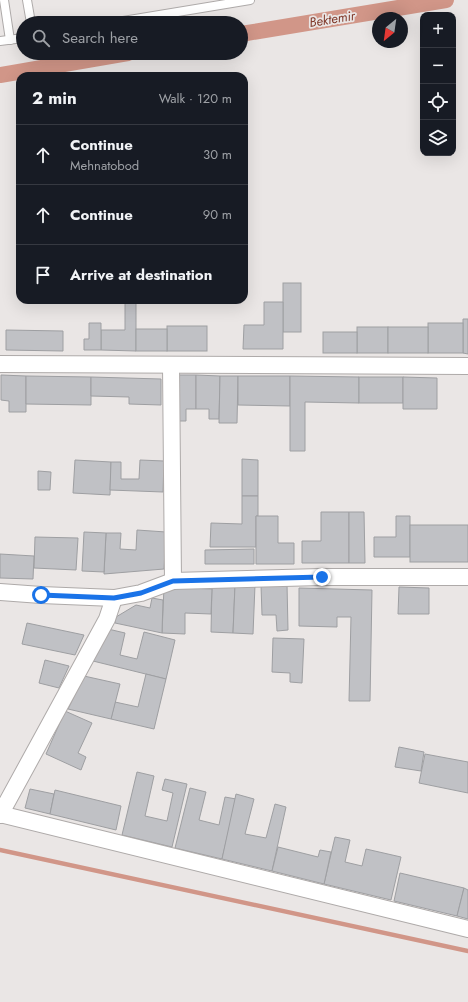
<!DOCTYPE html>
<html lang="en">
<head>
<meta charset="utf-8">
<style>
	body { margin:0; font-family:Jost,sans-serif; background:#20242c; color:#f1f3f6 }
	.controls { position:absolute; right:12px; top:12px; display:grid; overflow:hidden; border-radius:8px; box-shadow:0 4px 16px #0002 }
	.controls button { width:36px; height:36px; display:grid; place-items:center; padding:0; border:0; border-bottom:1px solid #363941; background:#171b24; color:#f1f3f6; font:20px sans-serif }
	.compass { position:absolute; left:372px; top:12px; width:36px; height:36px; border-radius:50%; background:#171b24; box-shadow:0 4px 16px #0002; rotate:209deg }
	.stop { position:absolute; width:12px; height:12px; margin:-9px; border:3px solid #1a73e8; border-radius:50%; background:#fff }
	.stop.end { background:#1a73e8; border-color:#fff; box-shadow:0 1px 4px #0008 }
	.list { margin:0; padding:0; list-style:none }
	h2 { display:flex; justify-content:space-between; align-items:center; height:52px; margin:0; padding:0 16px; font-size:17px }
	h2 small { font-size:13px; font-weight:400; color:#9ea1a6 }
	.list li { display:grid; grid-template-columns:26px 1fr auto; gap:12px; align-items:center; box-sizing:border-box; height:60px; padding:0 16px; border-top:1px solid #363941 }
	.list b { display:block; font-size:15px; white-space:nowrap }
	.list p { margin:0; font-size:13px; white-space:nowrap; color:#9ea1a6 }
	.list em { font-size:13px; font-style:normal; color:#9ea1a6 }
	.icon { flex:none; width:22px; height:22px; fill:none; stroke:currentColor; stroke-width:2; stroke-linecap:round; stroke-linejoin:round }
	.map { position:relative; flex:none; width:468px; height:1002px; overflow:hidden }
	.search { position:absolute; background:#171b24; box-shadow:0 4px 16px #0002; left:16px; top:16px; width:232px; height:44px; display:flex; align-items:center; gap:10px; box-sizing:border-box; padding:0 14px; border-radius:22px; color:#9ea1a6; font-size:15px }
	.panel { position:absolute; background:#171b24; box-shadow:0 4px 16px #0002; left:16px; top:72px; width:232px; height:232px; border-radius:12px }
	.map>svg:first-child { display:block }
</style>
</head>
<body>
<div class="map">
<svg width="468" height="1002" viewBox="0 0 468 1002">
	<rect width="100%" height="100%" fill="#eae6e5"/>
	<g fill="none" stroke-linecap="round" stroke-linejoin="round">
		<polyline stroke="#d19688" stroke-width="4.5" points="0,850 468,951"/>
		<g stroke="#d19688" stroke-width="16">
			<polyline points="241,34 446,0"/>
			<polyline points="0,75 128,53"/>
		</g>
	</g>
	<g fill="#c0c1c5" stroke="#9e9fa2">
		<rect x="283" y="283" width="18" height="49"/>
		<polygon points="125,300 136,300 136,351 101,350 101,330 125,330"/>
		<polygon points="264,302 283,302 283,349 243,349 244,325 264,325"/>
		<polygon points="463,319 468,319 468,354 463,353"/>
		<polygon points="89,323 101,323 101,350 84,350 84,339 89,339"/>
		<rect x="428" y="323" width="35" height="30"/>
		<rect x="167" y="326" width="40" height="25"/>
		<rect x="357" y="327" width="31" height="26"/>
		<rect x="388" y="327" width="40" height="26"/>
		<rect x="136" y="329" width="31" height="22"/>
		<polygon points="6,330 63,331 63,351 6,350"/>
		<rect x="323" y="332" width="34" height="21"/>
		<polygon points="1,375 26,376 26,412 9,412 9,401 1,400"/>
		<polygon points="175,375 196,375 196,409 186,409 186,421 175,421"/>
		<polygon points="196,375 220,376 219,419 209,419 209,409 196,409"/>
		<polygon points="26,376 91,377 91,405 26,404"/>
		<polygon points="220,376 238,376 237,423 219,423"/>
		<polygon points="238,376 290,376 290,406 238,405"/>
		<polygon points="290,376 359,377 359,403 305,402 305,451 290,451"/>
		<polygon points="91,377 161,379 161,405 129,404 129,397 91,396"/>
		<rect x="359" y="377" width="44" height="26"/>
		<polygon points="403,377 437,378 437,409 403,409"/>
		<polygon points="242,459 258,460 258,496 242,496"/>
		<polygon points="75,460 111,462 110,495 73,493"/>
		<polygon points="140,460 164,461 163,492 110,490 111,462 121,462 121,479 139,479"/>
		<polygon points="38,471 51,472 50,490 38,490"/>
		<polygon points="242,496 258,496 258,516 256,516 256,547 210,547 211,523 242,524"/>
		<polygon points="321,512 349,512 349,563 302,563 302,541 321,541"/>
		<polygon points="349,512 364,512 365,563 349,563"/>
		<polygon points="256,516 278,516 278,543 294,543 294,564 256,564"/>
		<polygon points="396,516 410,516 410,557 374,557 374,537 396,537"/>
		<rect x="410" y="525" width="58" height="37"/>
		<polygon points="137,530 166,532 164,569 104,574 106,533 121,533 120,549 136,550"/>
		<polygon points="84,532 106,533 104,572 82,571"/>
		<polygon points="35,537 78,538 76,570 34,568"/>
		<polygon points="254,549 254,564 205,564 205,550"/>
		<polygon points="0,554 34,556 33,579 0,578"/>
		<polygon points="212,584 235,585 233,633 211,632"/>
		<polygon points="287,584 288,630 277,631 276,615 262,615 261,585"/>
		<polygon points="235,585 255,585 253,634 233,633"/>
		<polygon points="164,587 212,589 211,614 185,613 185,634 162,633"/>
		<polygon points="399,587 429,588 429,614 398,614"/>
		<polygon points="299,588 372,590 370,701 349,701 351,617 337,617 337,627 299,626"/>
		<polygon points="152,598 163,600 162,633 115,623 116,617 136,605 150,608"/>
		<polygon points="27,623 84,635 75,655 22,644"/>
		<polygon points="108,629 125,633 120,655 137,659 144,632 175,640 166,679 93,661"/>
		<polygon points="273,638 304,639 302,683 290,682 290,673 272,672"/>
		<polygon points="45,660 69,666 59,688 39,683"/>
		<polygon points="146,674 166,679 154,729 111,719 115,702 138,707"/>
		<polygon points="84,676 120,684 111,719 68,709"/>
		<polygon points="65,711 92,723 78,753 86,757 81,770 46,754"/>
		<polygon points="399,747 424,752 421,771 395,767"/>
		<polygon points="425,754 468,762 468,793 419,783"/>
		<polygon points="137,772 154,776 145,816 167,821 173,793 162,790 165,779 187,784 172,847 122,835"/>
		<polygon points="190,788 206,792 199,820 219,825 225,797 236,799 222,859 175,848"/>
		<polygon points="30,789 54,794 50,814 25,808"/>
		<polygon points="55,790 121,806 116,830 50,814"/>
		<polygon points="236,794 254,799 245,834 266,838 275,804 286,807 272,871 222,859"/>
		<polygon points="335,837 350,840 345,862 362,866 366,849 401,857 391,900 324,884"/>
		<polygon points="278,847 318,857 320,850 331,852 324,884 272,871"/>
		<polygon points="400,873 464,888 457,916 394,901"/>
		<polygon points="464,888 468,890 468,919 457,916"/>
	</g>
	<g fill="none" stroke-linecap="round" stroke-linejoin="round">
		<g stroke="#aeaaa9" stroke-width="10">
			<g id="service">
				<polyline points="4,0 10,40"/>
				<polyline points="27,0 31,23"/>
				<polyline points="111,23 250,0"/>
				<polyline points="0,41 23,38"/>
			</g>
		</g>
		<g stroke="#aeaaa9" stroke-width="18">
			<g id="minor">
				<polyline points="0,364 468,366"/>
				<polyline points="171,365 173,581"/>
				<polyline points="0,592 41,595 114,598 141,593 173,581 321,577 468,577"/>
				<polyline points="0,814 468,929"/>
				<polyline points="0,815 107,619 114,598"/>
			</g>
		</g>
		<use href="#service" stroke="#fff" stroke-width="8"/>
		<use href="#minor" stroke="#fff" stroke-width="16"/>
	</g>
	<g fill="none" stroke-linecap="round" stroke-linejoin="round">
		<polyline stroke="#1a73e8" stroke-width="5" points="41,595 114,598 141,593 173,581 322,577"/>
	</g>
	<g text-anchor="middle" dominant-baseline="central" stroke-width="3.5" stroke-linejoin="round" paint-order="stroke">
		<g font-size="13" font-style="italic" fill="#7e3627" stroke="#eae6e5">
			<text transform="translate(332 19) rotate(-9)">Bektemir</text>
		</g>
	</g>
</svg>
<div class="controls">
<button>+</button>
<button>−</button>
<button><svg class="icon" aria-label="locate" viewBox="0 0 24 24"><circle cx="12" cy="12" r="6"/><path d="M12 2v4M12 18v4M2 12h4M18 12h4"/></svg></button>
<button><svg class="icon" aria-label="layers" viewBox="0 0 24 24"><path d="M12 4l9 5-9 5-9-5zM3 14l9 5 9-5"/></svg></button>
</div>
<svg class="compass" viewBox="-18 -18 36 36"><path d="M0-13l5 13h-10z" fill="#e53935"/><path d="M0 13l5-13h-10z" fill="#9ea1a6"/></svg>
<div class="stop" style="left:41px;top:595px"></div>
<div class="stop end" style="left:322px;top:577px"></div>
<div class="search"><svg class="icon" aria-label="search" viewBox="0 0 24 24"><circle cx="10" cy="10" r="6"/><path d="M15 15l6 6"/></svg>Search here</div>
<section class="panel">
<h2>2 min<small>Walk · 120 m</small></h2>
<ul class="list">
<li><svg class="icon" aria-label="ahead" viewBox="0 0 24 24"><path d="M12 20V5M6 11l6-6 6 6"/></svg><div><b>Continue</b><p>Mehnatobod</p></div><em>30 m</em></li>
<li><svg class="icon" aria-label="ahead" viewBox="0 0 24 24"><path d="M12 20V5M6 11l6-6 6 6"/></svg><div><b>Continue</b></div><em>90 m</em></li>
<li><svg class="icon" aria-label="arrive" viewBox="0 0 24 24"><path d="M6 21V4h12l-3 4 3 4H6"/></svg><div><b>Arrive at destination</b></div></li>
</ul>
</section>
</div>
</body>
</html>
